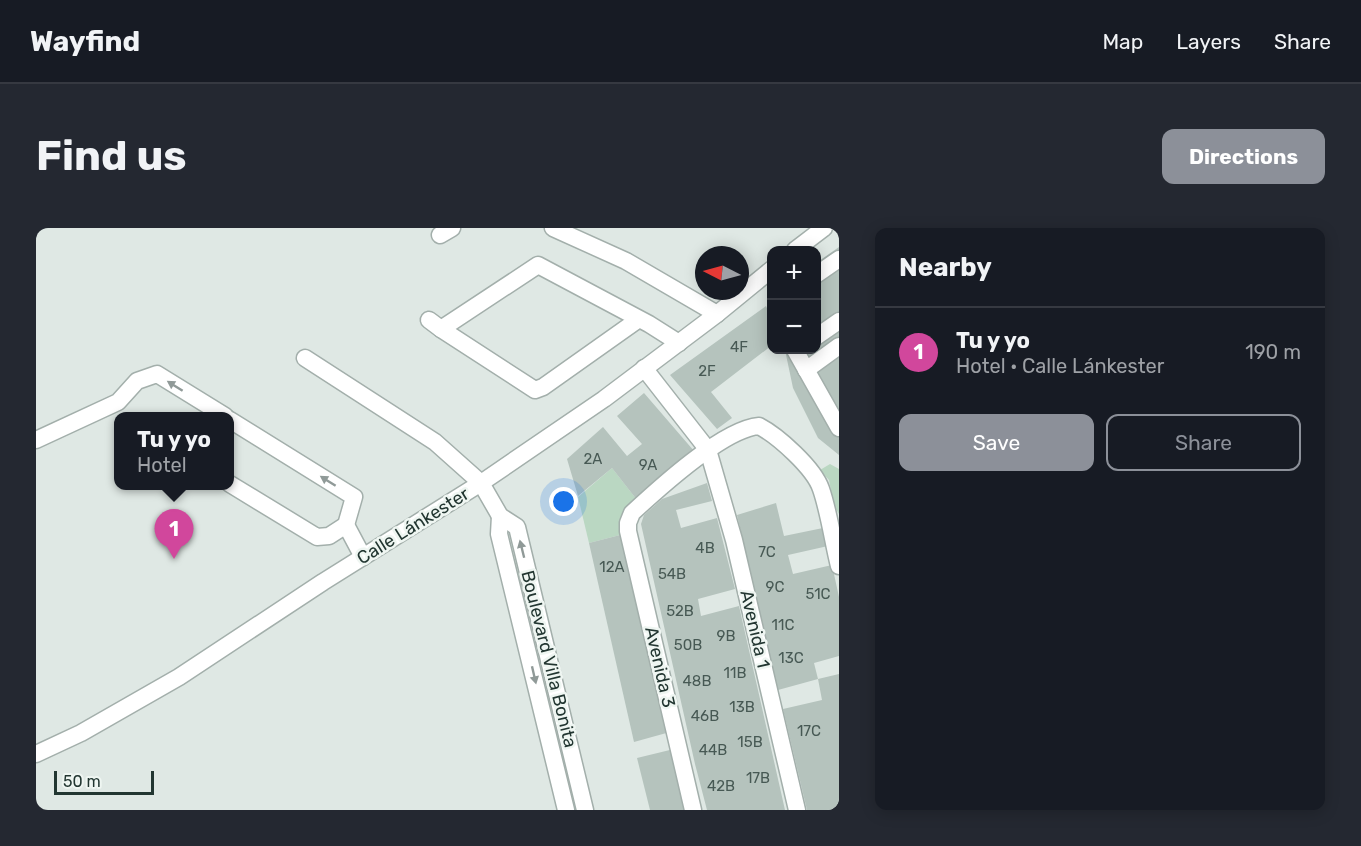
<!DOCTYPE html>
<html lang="en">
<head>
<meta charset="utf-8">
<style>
	body { margin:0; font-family:Rubik,sans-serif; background:#242831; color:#f1f3f6 }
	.controls { position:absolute; right:18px; top:18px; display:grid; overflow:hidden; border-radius:12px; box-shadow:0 3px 15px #0003 }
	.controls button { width:54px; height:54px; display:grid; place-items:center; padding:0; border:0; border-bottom:2px solid #363941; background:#171b24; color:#f1f3f6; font:30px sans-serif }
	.compass { position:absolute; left:659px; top:18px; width:54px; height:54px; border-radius:50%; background:#171b24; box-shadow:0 3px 15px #0003; rotate:276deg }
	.scale { position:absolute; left:18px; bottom:15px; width:100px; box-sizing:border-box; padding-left:6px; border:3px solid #223631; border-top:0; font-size:16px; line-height:21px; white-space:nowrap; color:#223631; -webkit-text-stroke:4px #eff6f2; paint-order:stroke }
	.you { position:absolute; left:528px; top:274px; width:21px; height:21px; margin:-15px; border:4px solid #fff; border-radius:50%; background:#1a73e8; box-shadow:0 0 0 9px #1a73e833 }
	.badge { display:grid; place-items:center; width:39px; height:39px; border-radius:50%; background:#8c9099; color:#fff; font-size:20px; font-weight:700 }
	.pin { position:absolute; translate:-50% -50px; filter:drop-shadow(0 2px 3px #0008) }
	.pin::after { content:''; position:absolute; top:32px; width:21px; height:18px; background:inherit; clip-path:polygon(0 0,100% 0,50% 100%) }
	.popup { position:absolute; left:78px; top:184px; width:120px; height:78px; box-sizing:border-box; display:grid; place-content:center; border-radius:12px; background:#171b24; filter:drop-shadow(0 2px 4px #0005); font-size:20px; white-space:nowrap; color:#9ea1a6 }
	.popup b { font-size:22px; color:#f1f3f6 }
	.popup::after { content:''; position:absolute; left:50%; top:100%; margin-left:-12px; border:12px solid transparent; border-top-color:#171b24 }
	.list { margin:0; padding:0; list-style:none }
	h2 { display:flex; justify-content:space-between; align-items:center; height:78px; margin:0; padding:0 24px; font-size:26px }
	h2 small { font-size:20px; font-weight:400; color:#9ea1a6 }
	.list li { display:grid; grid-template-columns:39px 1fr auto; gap:18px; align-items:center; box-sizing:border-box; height:90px; padding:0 24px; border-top:2px solid #363941 }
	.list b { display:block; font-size:22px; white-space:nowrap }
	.list p { margin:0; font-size:20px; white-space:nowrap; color:#9ea1a6 }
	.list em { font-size:20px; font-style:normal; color:#9ea1a6 }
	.actions { display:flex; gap:12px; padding:18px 24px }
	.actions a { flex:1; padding:14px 0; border:2px solid #8c9099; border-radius:12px; text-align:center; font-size:21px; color:#8c9099 }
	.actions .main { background:#8c9099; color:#fff }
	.map { position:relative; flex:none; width:803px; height:582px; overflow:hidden; border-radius:12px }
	header { display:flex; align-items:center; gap:36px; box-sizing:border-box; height:84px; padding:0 30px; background:#171b24; border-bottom:2px solid #363941 }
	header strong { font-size:28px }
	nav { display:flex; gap:33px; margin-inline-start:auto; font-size:21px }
	.intro { display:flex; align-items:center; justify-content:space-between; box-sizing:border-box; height:144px; padding:0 36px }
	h1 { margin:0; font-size:42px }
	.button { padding:15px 27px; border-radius:12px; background:#8c9099; color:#fff; font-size:21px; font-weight:700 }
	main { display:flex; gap:36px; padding:0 36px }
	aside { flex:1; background:#171b24; border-radius:12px; box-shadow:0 3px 15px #0003 }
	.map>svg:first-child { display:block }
</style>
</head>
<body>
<header>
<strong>Wayfind</strong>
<nav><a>Map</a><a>Layers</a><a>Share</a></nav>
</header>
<div class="intro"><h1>Find us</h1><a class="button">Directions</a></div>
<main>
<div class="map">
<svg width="803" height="582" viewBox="0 0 803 582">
	<rect width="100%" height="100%" fill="#dfe8e4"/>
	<g fill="#bad7c2">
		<polygon points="794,236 803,241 803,286 798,278 793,252 784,242"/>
		<polygon points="576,240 601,272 588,306 553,315 542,269"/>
	</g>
	<g fill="#b5c3bd">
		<polygon points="803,19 803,227 782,210 757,160 749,122 780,122 780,35"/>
		<polygon points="730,78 735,89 735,118 675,164 696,190 681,201 634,147"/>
		<polygon points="608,165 658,223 601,272 576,240 542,268 531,231 567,199 591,228 606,216 581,188"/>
		<polygon points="671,255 676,273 640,282 645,300 681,290 699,361 662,371 665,388 703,378 749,582 671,582 659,536 605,296 608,287 626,271"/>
		<polygon points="740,275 748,308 787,300 792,318 752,327 757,346 796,337 803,369 803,428 778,435 782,451 742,462 701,287"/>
		<polygon points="588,306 634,504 598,514 553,315"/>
		<polygon points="803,446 803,582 771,582 747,481 786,472 782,451"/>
		<polygon points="638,521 651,582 614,582 601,530"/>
	</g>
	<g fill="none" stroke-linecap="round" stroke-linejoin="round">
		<g stroke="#a3afab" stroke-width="19">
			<g id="minor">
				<polyline points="517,0 590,33 681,86"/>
				<polyline points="404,7 416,0"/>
				<polyline points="759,22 788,0"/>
				<polyline points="780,47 803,31"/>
				<polyline points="603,91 507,159 499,162 405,101 502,37 613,96 643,115"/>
				<polyline points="393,92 405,101"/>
				<polyline points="780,109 803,93"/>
				<polyline points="759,122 803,200"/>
				<polyline points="269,130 399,214 445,255 464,288 481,299 549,582"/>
				<polyline points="608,140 672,222 698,312 761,582"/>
				<polyline points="770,142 803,118"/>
				<polyline points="194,192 318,269 310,297 293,308 281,309 194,256"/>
				<polyline points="0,212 82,174 101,153 121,146 189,188"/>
				<polyline points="464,288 463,306 530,582"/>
				<polyline points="310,297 327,329"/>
				<polyline points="0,526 45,505 143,449 287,354 445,255 568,171 681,86 736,41"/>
				<path d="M657,582L592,303V295L596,285C623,260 687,201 723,198C742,208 778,240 785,261C793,284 797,314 803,338"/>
			</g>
		</g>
		<use href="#minor" stroke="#fff" stroke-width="16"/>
	</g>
	<defs><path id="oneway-solid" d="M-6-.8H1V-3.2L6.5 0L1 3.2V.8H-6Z" transform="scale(1.5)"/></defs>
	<g fill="#909a98">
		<use href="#oneway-solid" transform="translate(139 158) rotate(-148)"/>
		<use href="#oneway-solid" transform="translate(292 253) rotate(-148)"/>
		<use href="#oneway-solid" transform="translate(486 321) rotate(-104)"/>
		<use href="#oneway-solid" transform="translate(498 447) rotate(77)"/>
	</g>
	<g text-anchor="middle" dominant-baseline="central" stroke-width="5" stroke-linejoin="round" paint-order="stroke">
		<g font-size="15" fill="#475954">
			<text x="703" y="119">4F</text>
			<text x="671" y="143">2F</text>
			<text x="557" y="231">2A</text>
			<text x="612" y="237">9A</text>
			<text x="669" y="320">4B</text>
			<text x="731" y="324">7C</text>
			<text x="576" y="339">12A</text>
			<text x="636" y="346">54B</text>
			<text x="739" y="359">9C</text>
			<text x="782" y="366">51C</text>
			<text x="644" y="383">52B</text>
			<text x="747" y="397">11C</text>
			<text x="690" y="408">9B</text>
			<text x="652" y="417">50B</text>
			<text x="755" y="430">13C</text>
			<text x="699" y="445">11B</text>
			<text x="661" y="453">48B</text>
			<text x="706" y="479">13B</text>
			<text x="669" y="488">46B</text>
			<text x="773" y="503">17C</text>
			<text x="714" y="514">15B</text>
			<text x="677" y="522">44B</text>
			<text x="722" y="550">17B</text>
			<text x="685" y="558">42B</text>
		</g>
		<g font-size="18" fill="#223631" stroke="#eff6f2">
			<text transform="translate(377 298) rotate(-32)">Calle Lánkester</text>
			<text transform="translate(719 401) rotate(77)">Avenida 1</text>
			<text transform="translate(513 431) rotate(76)">Boulevard Villa Bonita</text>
			<text transform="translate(624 439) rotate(77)">Avenida 3</text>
		</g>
	</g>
</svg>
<div class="controls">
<button>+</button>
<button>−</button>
</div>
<svg class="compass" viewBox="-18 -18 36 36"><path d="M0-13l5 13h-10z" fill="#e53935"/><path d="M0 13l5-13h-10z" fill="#9ea1a6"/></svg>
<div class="scale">50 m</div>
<div class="you"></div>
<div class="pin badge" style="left:138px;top:331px;background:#d1479c">1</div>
<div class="popup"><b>Tu y yo</b>Hotel</div>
</div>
<aside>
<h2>Nearby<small></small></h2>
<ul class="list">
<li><span class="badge" style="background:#d1479c">1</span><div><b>Tu y yo</b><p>Hotel · Calle Lánkester</p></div><em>190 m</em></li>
</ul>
<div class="actions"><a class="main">Save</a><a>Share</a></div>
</aside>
</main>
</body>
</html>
